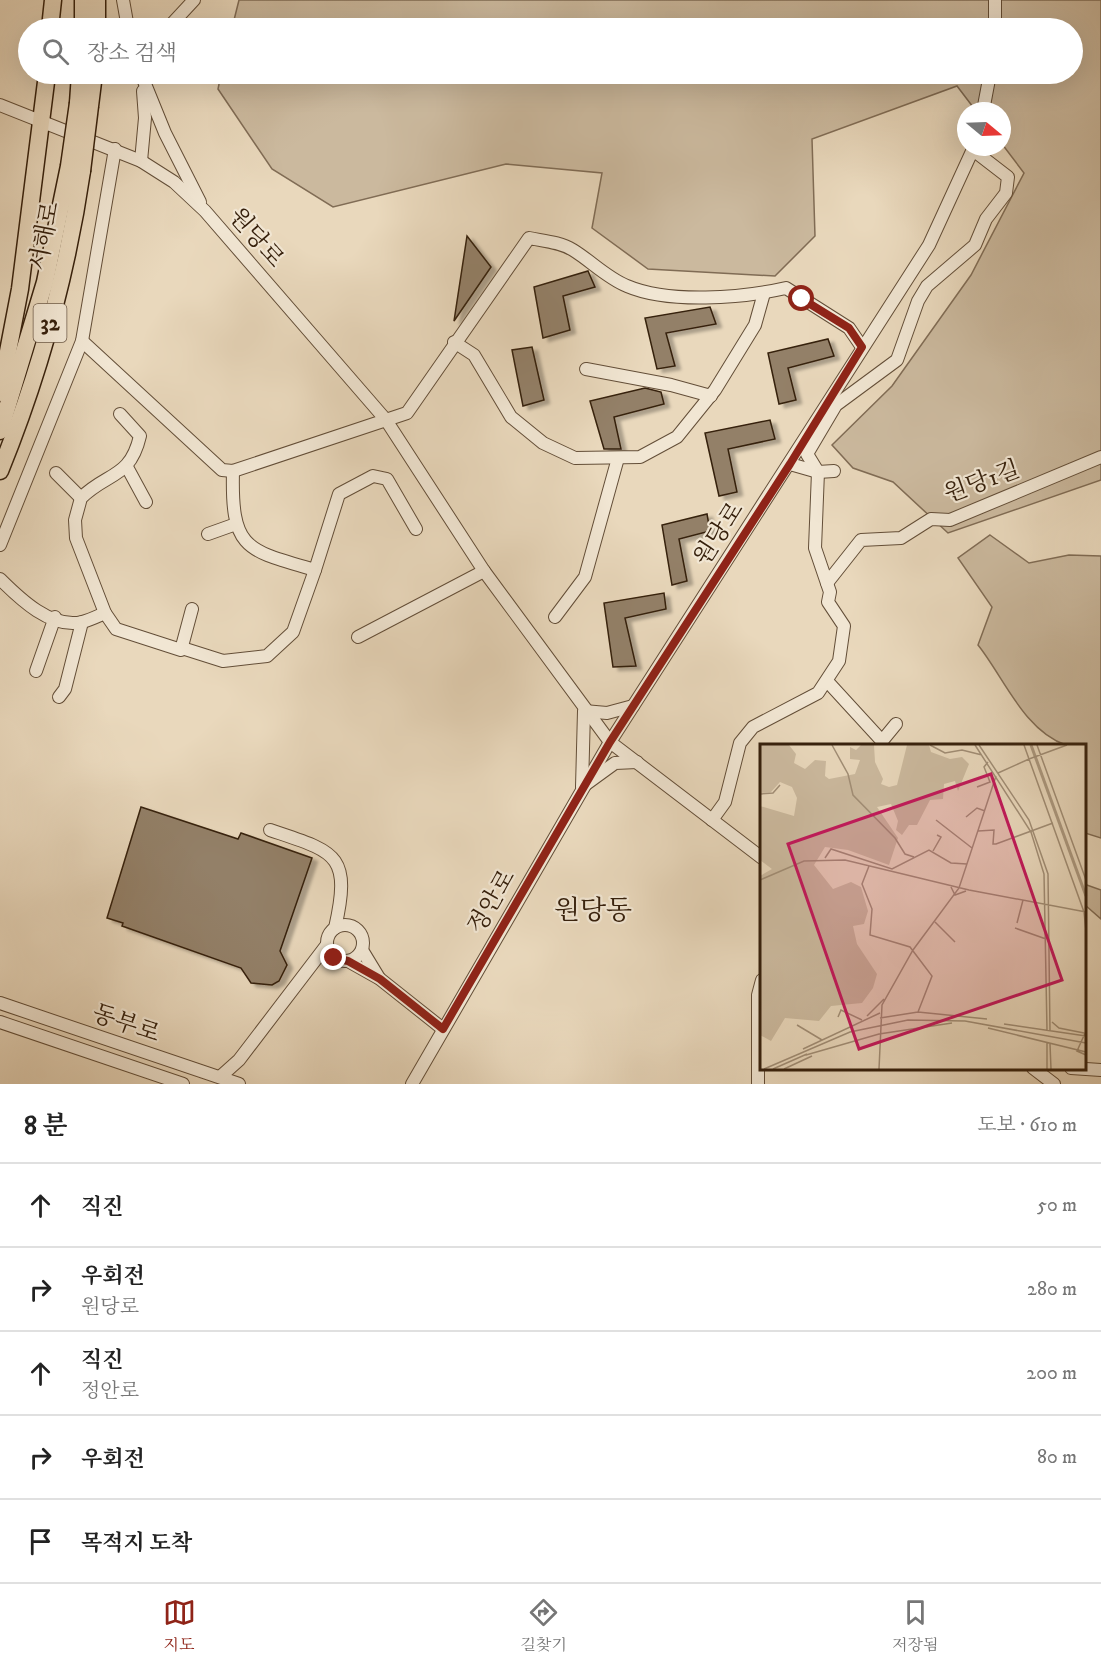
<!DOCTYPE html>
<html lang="ko">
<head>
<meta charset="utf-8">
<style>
	body { margin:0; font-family:"IM FELL DW Pica","Noto Serif KR",serif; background:#f2f2f2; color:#222 }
	.compass { position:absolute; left:957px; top:102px; width:54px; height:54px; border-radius:50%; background:#fff; box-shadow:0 6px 24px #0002; rotate:109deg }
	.stop { position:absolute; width:18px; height:18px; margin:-14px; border:4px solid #8f2418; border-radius:50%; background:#fff }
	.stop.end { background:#8f2418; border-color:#fff; box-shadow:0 2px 6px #0008 }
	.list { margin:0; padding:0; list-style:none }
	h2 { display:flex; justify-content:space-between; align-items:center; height:78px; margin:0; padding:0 24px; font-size:26px }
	h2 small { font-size:20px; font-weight:400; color:#767676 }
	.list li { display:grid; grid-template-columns:39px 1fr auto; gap:18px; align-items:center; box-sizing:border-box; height:84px; padding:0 24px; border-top:2px solid #e0e0e0 }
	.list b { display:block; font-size:22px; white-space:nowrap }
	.list p { margin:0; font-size:20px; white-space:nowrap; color:#767676 }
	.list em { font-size:20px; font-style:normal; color:#767676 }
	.icon { flex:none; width:33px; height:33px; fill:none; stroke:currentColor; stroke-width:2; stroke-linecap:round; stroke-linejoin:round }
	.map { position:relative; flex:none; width:1101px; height:1084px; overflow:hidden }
	.search { position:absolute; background:#fff; box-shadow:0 6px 24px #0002; left:18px; right:18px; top:18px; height:66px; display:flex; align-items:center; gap:15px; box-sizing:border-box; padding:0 21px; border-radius:33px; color:#767676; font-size:22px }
	.sheet { height:498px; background:#fff }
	nav { display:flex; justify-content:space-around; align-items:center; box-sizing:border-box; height:84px; border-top:2px solid #e0e0e0; background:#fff; font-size:16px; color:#767676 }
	nav a { display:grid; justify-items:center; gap:3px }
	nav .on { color:#8f2418 }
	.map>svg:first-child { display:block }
</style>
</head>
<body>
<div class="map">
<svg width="1101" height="1084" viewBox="0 0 1101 1084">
	<defs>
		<filter id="shadow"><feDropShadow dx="5.5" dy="3.5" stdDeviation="1.5" flood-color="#0004"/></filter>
	</defs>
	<rect width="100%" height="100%" fill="#e9d8bc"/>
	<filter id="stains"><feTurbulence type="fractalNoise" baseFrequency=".00333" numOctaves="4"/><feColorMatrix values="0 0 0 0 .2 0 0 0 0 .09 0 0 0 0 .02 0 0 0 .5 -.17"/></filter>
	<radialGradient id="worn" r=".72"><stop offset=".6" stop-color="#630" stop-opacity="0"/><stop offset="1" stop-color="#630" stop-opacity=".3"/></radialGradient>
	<g fill="#cbb99e" stroke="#806c55" stroke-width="1.5">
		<polygon points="239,0 1101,0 1101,480 948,533 893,482 853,468 832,445 892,386 971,275 1024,173 1002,144 1002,111 976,111 957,86 812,139 815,236 775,276 648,269 592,228 602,173 506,164 333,207 272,169 218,89 221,74 1072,74 1072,28 232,28"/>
		<path d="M990,535L1029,563L1069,555L1101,556V838L1085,833L1084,745C1079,745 1071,746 1066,745C1024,731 1003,676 978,645L992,607L958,558Z"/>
		<polygon points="1084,884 1101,890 1101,919 1085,905"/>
	</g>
	<g fill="#938068" stroke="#36200c" stroke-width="1.5" filter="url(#shadow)">
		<polygon points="467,236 491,267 454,321"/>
		<polygon points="588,271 595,287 563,296 570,330 543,338 534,287"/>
		<polygon points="710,307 716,324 666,333 675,366 657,369 645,318"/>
		<polygon points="828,339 834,356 788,368 796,400 779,404 768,353"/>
		<polygon points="532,347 544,400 523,406 512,350"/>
		<polygon points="645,388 661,392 664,404 614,417 621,449 604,449 590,401"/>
		<polygon points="770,420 775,439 728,449 737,492 719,496 705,433"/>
		<polygon points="707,514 710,531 679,539 687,581 672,585 662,525"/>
		<polygon points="664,593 666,609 625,618 636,666 613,667 604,603"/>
		<polygon points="141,807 238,839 241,833 312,858 280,951 287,965 279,981 272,985 251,983 241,968 122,926 123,923 107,918"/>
	</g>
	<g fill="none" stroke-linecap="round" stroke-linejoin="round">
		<g stroke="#634e38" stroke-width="14">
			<g id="minor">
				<polyline points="123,0 128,28"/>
				<polyline points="168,28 194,0"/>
				<polyline points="995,28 995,0"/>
				<polyline points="141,74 165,133 200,202"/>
				<polyline points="0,105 141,161 174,182 205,211 386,420 484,571 610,742 762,858"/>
				<polyline points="983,111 990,74"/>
				<polyline points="141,161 145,118 143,91"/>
				<path d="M82,341L222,470L233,471L407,413L529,238C544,241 560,242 573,250C591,261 607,278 627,286C669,304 742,298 786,288L849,328L862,347"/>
				<polyline points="454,342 474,355 511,417 543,443 575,458 640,457 677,437 715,390 755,325 764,293"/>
				<polyline points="586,369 671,385 711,396"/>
				<polyline points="790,464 818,472 834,471"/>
				<polyline points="127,467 146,502"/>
				<path d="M233,471C231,550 246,550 315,570L339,494L373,476L387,479L416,529"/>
				<polyline points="56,473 81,498"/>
				<polyline points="208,534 236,524"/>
				<polyline points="0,545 82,341 115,149"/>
				<path d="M0,579C20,599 51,629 82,622C90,620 98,616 105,613L116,629L181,650L192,609"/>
				<polyline points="827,583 861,540 901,538 931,519 950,520 1101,457"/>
				<path d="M105,613L76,538L75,520L81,498C107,472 130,479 140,436L120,414"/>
				<polyline points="555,617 585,577 618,458"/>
				<polyline points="358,637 484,571"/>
				<polyline points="182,648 223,661 267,656 293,632 315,570"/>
				<polyline points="36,671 55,617"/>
				<polyline points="827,681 882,741 896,724"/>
				<polyline points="59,697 65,689 82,622"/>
				<polyline points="633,706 607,713 584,711 582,787 615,763 637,762"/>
				<polyline points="712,820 725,802 740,743 753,727 818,693 839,661 844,626 828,602 830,592 815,548 818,472 807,454 836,405 897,360 918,301 927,286 975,245 986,219 1006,193 1008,177 973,150"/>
				<path d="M270,830C335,852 352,853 335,928"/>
				<circle cx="345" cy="943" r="18"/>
				<polyline points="362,950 379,978"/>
				<polyline points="348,961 380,979 443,1029"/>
				<polyline points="0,1003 239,1084"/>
				<polyline points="0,1022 183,1084"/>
				<polyline points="1033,1068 1054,1084"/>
				<polyline points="1071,1068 1101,1070"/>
				<polyline points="220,1077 239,1060 326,946"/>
				<polyline points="412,1084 610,742 929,245 974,147"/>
				<polyline points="758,1084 758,995 762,980"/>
			</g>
		</g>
		<g stroke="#36200c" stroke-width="19">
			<g id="major">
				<polyline points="83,0 83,28"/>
				<polyline points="50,28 53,0"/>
				<polyline points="97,28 97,0"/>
				<polyline points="78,103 80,74"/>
				<polyline points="90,106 94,74"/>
				<polyline points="0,393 20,289 47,74"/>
				<polyline points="0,431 45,282 69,166"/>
				<path d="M0,471C39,375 67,274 82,171"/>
			</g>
		</g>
		<use href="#minor" stroke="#f1e6d3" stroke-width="12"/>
		<use href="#major" stroke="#e9d8bc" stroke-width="16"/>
		<g stroke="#36200c" stroke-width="19" stroke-linecap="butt">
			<g id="major-bridge">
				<polyline points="69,166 78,103"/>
				<polyline points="82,171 90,106"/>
			</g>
		</g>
		<use href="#major-bridge" stroke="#e9d8bc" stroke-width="16"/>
	</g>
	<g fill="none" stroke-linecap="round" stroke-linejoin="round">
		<polyline stroke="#8f2418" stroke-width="8" points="334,958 348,961 380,979 443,1029 610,742 790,464 862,347 849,328 802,299"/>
	</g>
	<g text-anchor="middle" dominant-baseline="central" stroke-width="4.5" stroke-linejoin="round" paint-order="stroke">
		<rect fill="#f1e6d3" stroke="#6e5b48" stroke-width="1.5" x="33.5" y="304" width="33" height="38" rx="4.5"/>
		<g font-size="22" font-weight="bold" fill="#36200c">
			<text x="50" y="323">32</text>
		</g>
		<g font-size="24" fill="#36200c" stroke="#f1e6d3">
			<text transform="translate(45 236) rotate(-79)">서해로</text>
			<text transform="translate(256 238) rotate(49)">원당로</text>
			<text transform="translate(982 482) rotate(-20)">원당1길</text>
			<text transform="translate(719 534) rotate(-57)">원당로</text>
			<text transform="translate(492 902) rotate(-60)">정안로</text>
			<text transform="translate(126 1024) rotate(19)">동부로</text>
		</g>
		<g font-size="27" fill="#36200c" stroke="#f1e6d3">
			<text x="593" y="911">원당동</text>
		</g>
	</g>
	<g transform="translate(760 744)">
		<rect width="326" height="326" fill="#e9d8bc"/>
		<path d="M0,1H29L36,10L34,19L45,25L55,16L66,17L65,32L69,35L95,30L100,16L90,15V3L96,6L101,1H114L115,18L123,35L121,40L129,43L137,41L147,1H169L171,8L190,15L202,13L209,20L198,47L195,37L184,40L183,55L170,56L157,81H149L142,91L136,86L138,77L131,60L117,63L138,94L129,121L88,106L65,103L54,121L73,145L91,138L101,143L108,167L104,180L93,182L97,200L117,230L113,244L102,259L71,262L59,277L25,274L11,297L0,291V132L12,125L0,116V62L34,72L37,54L32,43L20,38L11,48L0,49Z" fill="#cbb99e"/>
		<path fill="none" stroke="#ac9980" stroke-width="3" d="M271,1L326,152"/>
		<path fill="none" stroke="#a18e76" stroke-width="1.5" d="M72,1L88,30L93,51L135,94L145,110L154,113M170,1L185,9L202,6L222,11M215,1L271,88L284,130L287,286M219,1L269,76L288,130L290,287M264,1L269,15L307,1M277,1L326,136M238,29L269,15L324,168L326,187M217,43L230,38L224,23L228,18M0,50L13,49L20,41M206,73L217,64L225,67M176,76L212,104M218,87L234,86L233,100H236L293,79M173,107L181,93L177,91M65,114L71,105L132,125L169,106L191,119L207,120M109,122L102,140L112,165L110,191L150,203L172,232L158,268M0,136L44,117L85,116L209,146L326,168M191,143L195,151L206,147M175,178L195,198M257,179L263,156M255,184L286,195M107,272L124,255M78,273L81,266L102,276M120,274L158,268L227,275M292,278L299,284L324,289M244,280L326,292M37,281L62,296M228,284L326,308M326,287L317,307L326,311M290,300L291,325M43,305L120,269M46,311L119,290L192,279M4,325L90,288L148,276L205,277L326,299M13,325L47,310M24,325L52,312M119,325L122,261L153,206L199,144L236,32M287,325V298"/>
		<path fill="#c2185b" fill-opacity="0.15" stroke="#c2185b" stroke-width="3" d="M231,30L302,236L99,305L28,100Z"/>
		<rect width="326" height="326" fill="none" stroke="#36200c" stroke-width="3"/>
	</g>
	<rect width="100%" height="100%" filter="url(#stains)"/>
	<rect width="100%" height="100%" fill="url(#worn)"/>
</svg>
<svg class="compass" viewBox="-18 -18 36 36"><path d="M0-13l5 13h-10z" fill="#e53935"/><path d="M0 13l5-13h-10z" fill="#767676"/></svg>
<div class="stop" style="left:802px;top:299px"></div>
<div class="stop end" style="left:334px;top:958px"></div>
<div class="search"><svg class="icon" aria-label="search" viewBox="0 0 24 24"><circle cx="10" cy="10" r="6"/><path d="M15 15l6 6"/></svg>장소 검색</div>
</div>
<section class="sheet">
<h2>8 분<small>도보 · 610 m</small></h2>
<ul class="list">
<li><svg class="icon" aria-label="ahead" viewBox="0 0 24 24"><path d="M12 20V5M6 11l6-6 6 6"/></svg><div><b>직진</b></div><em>50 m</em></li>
<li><svg class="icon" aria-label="right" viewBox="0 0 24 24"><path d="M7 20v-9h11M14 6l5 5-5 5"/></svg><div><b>우회전</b><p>원당로</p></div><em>280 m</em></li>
<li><svg class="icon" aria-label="ahead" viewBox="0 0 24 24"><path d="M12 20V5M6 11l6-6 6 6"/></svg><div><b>직진</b><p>정안로</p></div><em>200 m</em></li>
<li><svg class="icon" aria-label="right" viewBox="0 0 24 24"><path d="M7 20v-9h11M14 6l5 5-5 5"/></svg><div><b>우회전</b></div><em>80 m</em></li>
<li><svg class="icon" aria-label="arrive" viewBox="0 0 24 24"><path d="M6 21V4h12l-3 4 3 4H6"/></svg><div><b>목적지 도착</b></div></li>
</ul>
</section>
<nav>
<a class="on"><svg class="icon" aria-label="map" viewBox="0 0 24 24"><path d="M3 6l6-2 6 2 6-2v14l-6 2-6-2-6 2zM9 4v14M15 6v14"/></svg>지도</a>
<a><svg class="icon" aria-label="directions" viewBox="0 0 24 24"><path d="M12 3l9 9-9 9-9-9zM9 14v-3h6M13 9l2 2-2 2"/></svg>길찾기</a>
<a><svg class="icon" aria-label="saved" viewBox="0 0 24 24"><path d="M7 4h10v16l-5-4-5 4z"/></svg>저장됨</a>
</nav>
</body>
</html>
